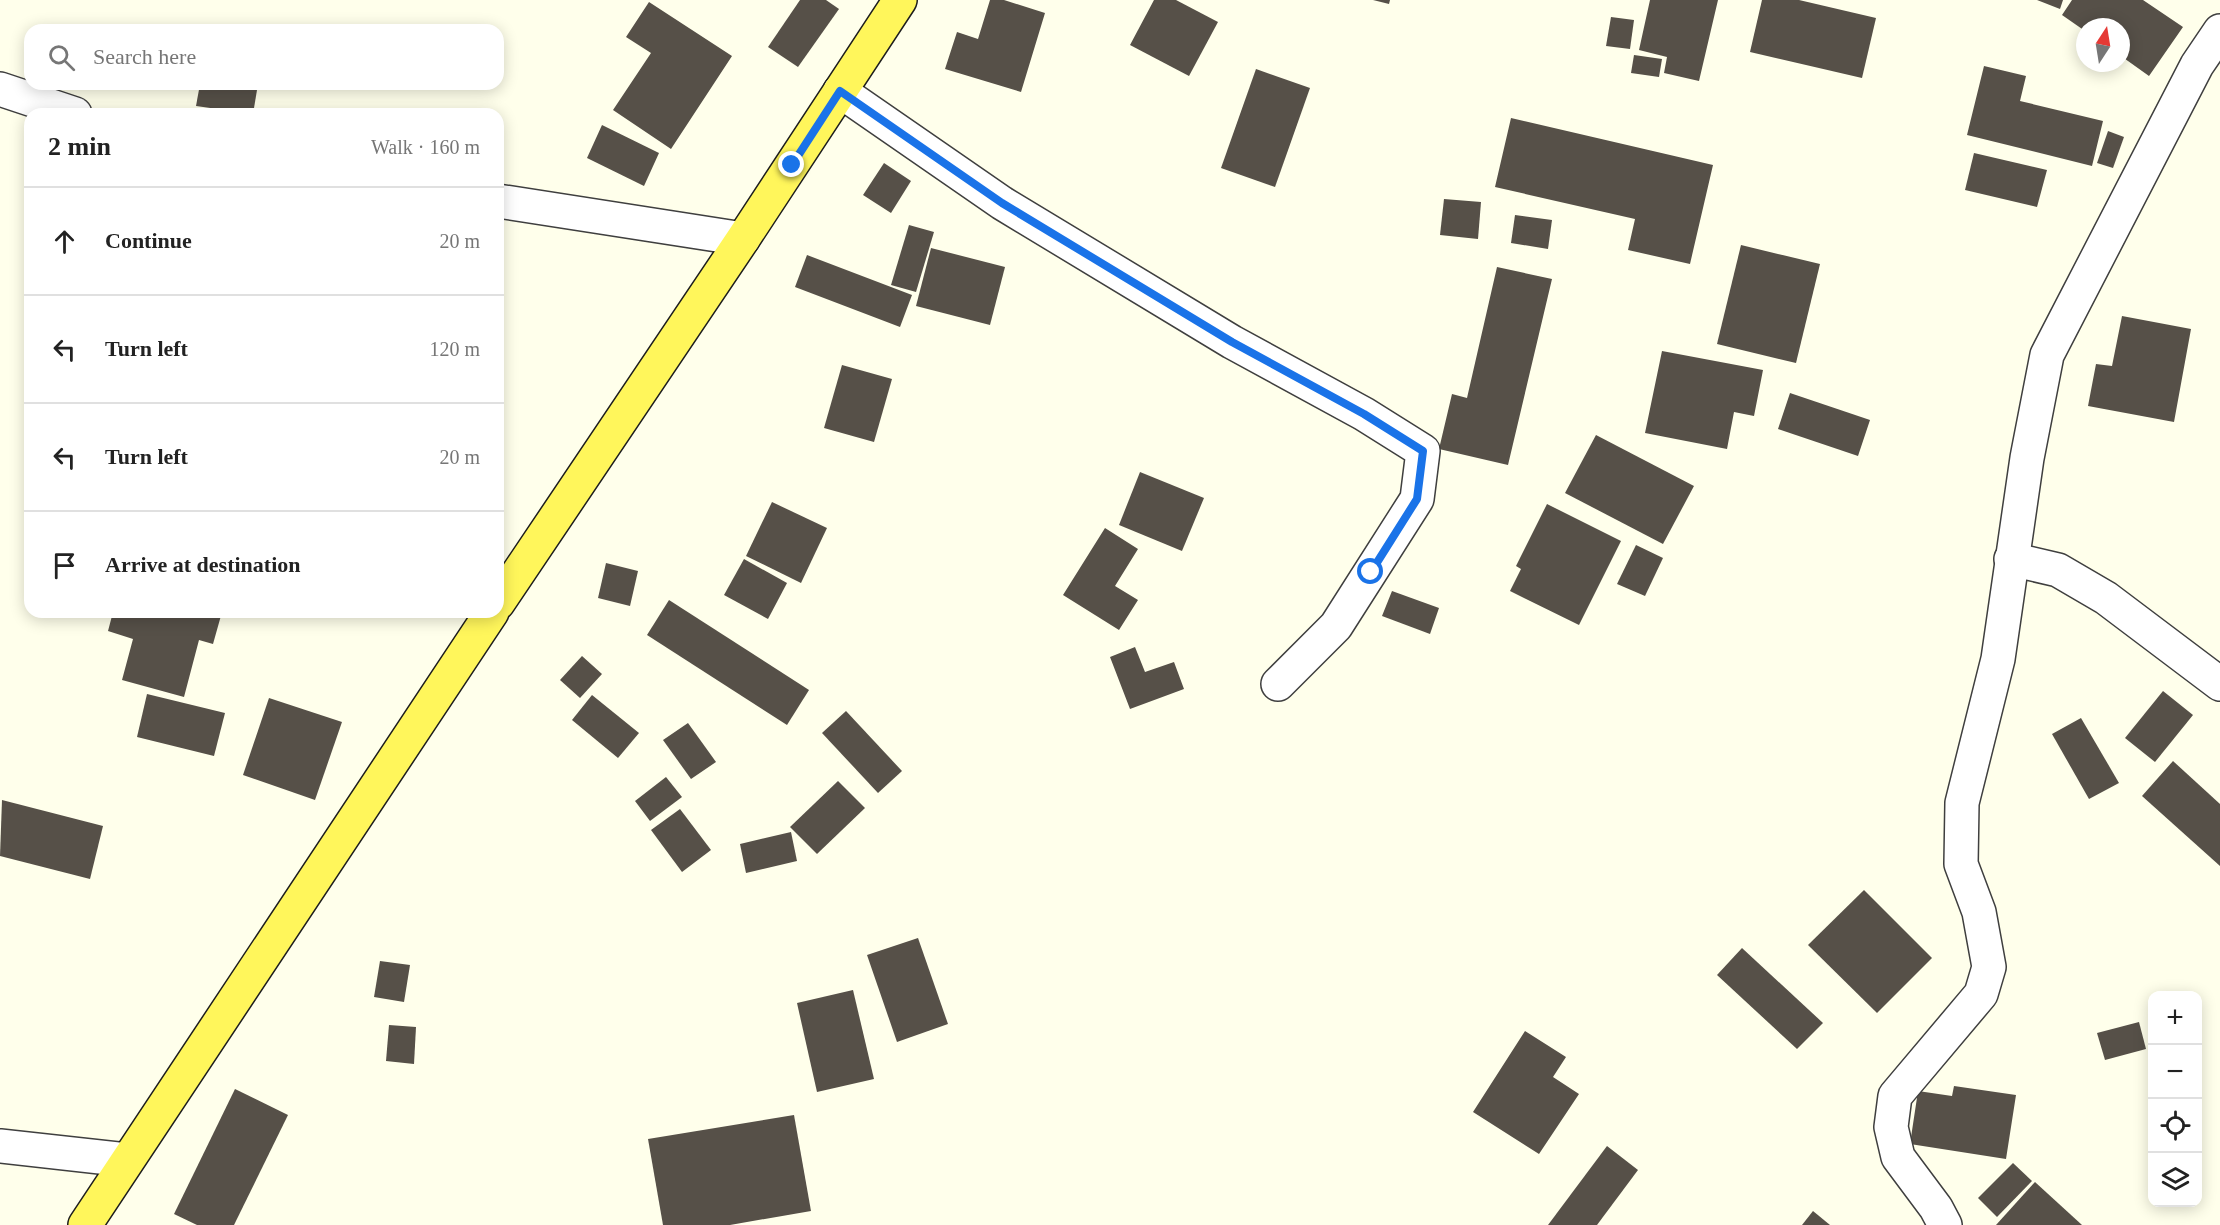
<!DOCTYPE html>
<html lang="en">
<head>
<meta charset="utf-8">
<style>
	body { margin:0; font-family:"Times New Roman",serif; background:#f2f2f2; color:#222 }
	.controls { position:absolute; right:18px; bottom:18px; display:grid; overflow:hidden; border-radius:12px; box-shadow:0 3px 15px #0003 }
	.controls button { width:54px; height:54px; display:grid; place-items:center; padding:0; border:0; border-bottom:2px solid #e0e0e0; background:#fff; color:#222; font:30px sans-serif }
	.compass { position:absolute; left:2076px; top:18px; width:54px; height:54px; border-radius:50%; background:#fff; box-shadow:0 3px 15px #0003; rotate:12deg }
	.stop { position:absolute; width:18px; height:18px; margin:-14px; border:4px solid #1a73e8; border-radius:50%; background:#fff }
	.stop.end { background:#1a73e8; border-color:#fff; box-shadow:0 2px 6px #0008 }
	.list { margin:0; padding:0; list-style:none }
	h2 { display:flex; justify-content:space-between; align-items:center; height:78px; margin:0; padding:0 24px; font-size:26px }
	h2 small { font-size:20px; font-weight:400; color:#767676 }
	.list li { display:grid; grid-template-columns:39px 1fr auto; gap:18px; align-items:center; box-sizing:border-box; height:108px; padding:0 24px; border-top:2px solid #e0e0e0 }
	.list b { display:block; font-size:22px; white-space:nowrap }
	.list em { font-size:20px; font-style:normal; color:#767676 }
	.icon { flex:none; width:33px; height:33px; fill:none; stroke:currentColor; stroke-width:2; stroke-linecap:round; stroke-linejoin:round }
	.map { position:relative; flex:none; width:2220px; height:1225px; overflow:hidden }
	.search { position:absolute; background:#fff; box-shadow:0 3px 15px #0003; left:24px; top:24px; width:480px; height:66px; display:flex; align-items:center; gap:15px; box-sizing:border-box; padding:0 21px; border-radius:18px; color:#767676; font-size:22px }
	.panel { position:absolute; background:#fff; box-shadow:0 3px 15px #0003; left:24px; top:108px; width:480px; height:510px; border-radius:18px }
	.map>svg:first-child { display:block }
</style>
</head>
<body>
<div class="map">
<svg width="2220" height="1225" viewBox="0 0 2220 1225">
	<rect width="100%" height="100%" fill="#ffffeb"/>
	<g fill="#565048">
		<polygon points="800,0 826,0 839,9 798,67 768,47"/>
		<polygon points="990,0 1004,0 1045,13 1021,92 945,69 957,32 978,39"/>
		<polygon points="1154,0 1176,0 1218,22 1189,76 1130,45"/>
		<polygon points="1373,0 1390,0 1389,4"/>
		<polygon points="1650,0 1718,0 1699,81 1664,73 1667,57 1639,50"/>
		<polygon points="1762,0 1799,0 1876,18 1862,78 1750,52"/>
		<polygon points="2037,0 2063,0 2060,9"/>
		<polygon points="2072,0 2143,0 2183,27 2149,76 2121,56 2121,27 2085,27 2085,31 2062,15"/>
		<polygon points="649,2 732,56 671,149 613,110 651,53 626,37"/>
		<polygon points="1611,17 1634,20 1630,49 1606,46"/>
		<polygon points="1634,55 1662,59 1659,77 1631,73"/>
		<polygon points="1984,66 2026,76 2020,101 2103,121 2092,166 1967,135"/>
		<polygon points="1256,69 1310,88 1275,187 1221,168"/>
		<polygon points="200,84 258,84 253,114 196,106"/>
		<polygon points="1511,118 1713,165 1690,264 1628,250 1635,219 1495,187"/>
		<polygon points="602,125 659,153 644,186 587,158"/>
		<polygon points="2108,131 2124,137 2113,168 2097,163"/>
		<polygon points="1974,153 2047,170 2037,207 1965,190"/>
		<polygon points="884,163 911,181 891,213 863,195"/>
		<polygon points="1444,199 1481,202 1478,239 1440,235"/>
		<polygon points="1515,215 1552,220 1548,249 1511,243"/>
		<polygon points="909,225 934,232 916,292 891,285"/>
		<polygon points="1741,245 1820,264 1796,363 1717,344"/>
		<polygon points="931,248 1005,267 990,325 916,306"/>
		<polygon points="807,255 912,295 900,327 795,287"/>
		<polygon points="1497,267 1552,279 1508,465 1439,449 1452,394 1467,398"/>
		<polygon points="2122,316 2191,329 2174,422 2088,406 2096,364 2112,366"/>
		<polygon points="1662,351 1763,370 1754,416 1734,412 1727,449 1645,433"/>
		<polygon points="842,365 892,379 874,442 824,428"/>
		<polygon points="1790,393 1870,420 1858,456 1778,429"/>
		<polygon points="1596,435 1694,486 1663,544 1565,493"/>
		<polygon points="1140,472 1204,498 1182,551 1119,525"/>
		<polygon points="772,502 827,528 801,583 746,556"/>
		<polygon points="1547,504 1621,541 1579,625 1510,591 1521,569 1516,566"/>
		<polygon points="1105,528 1138,549 1115,586 1138,600 1119,630 1063,595"/>
		<polygon points="1636,545 1663,558 1645,596 1617,584"/>
		<polygon points="744,559 787,583 768,619 724,595"/>
		<polygon points="606,563 638,571 630,606 598,598"/>
		<polygon points="1392,591 1439,608 1430,634 1382,616"/>
		<polygon points="669,600 809,690 787,725 647,635"/>
		<polygon points="113,612 222,612 213,644 199,640 184,697 122,680 133,639 108,631"/>
		<polygon points="1135,647 1145,672 1174,662 1184,689 1130,709 1110,657"/>
		<polygon points="582,656 602,674 580,698 560,680"/>
		<polygon points="2163,691 2193,715 2155,762 2125,738"/>
		<polygon points="147,694 225,713 214,756 137,737"/>
		<polygon points="592,695 639,733 618,758 572,720"/>
		<polygon points="269,698 342,722 315,800 243,775"/>
		<polygon points="846,711 902,771 878,793 822,733"/>
		<polygon points="2081,718 2119,783 2089,799 2052,734"/>
		<polygon points="688,723 716,762 691,779 663,740"/>
		<polygon points="2173,761 2220,804 2220,866 2142,796"/>
		<polygon points="666,777 682,797 650,821 635,801"/>
		<polygon points="838,781 865,808 817,854 790,827"/>
		<polygon points="2,800 103,826 90,879 0,856"/>
		<polygon points="680,809 711,850 682,872 651,830"/>
		<polygon points="791,832 797,861 746,873 740,844"/>
		<polygon points="1864,890 1932,958 1877,1013 1808,945"/>
		<polygon points="918,938 948,1024 897,1042 867,955"/>
		<polygon points="1742,948 1823,1023 1797,1049 1717,975"/>
		<polygon points="380,961 410,965 404,1002 374,997"/>
		<polygon points="853,990 874,1079 817,1092 797,1003"/>
		<polygon points="2139,1022 2146,1049 2105,1060 2097,1033"/>
		<polygon points="389,1025 416,1027 414,1064 386,1061"/>
		<polygon points="1525,1031 1566,1057 1553,1077 1579,1094 1539,1154 1473,1112"/>
		<polygon points="1954,1086 2016,1095 2006,1159 1910,1144 1918,1091 1952,1096"/>
		<polygon points="235,1089 288,1115 234,1225 197,1225 174,1214"/>
		<polygon points="794,1115 811,1211 730,1225 663,1225 648,1139"/>
		<polygon points="1607,1146 1638,1170 1597,1225 1548,1225"/>
		<polygon points="2013,1163 2032,1181 1997,1217 1978,1198"/>
		<polygon points="2035,1182 2082,1225 1996,1225"/>
		<polygon points="1813,1211 1830,1225 1802,1225"/>
	</g>
	<g fill="none" stroke-linecap="round" stroke-linejoin="round">
		<g stroke="#3f3f3f" stroke-width="36">
			<g id="street">
				<polyline points="0,89 75,114"/>
				<polyline points="840,91 1002,203 1232,342 1364,414 1423,451 1417,499 1336,626 1278,684"/>
				<polyline points="498,201 743,239"/>
				<polyline points="2011,559 2058,570 2106,598 2220,684"/>
				<polyline points="0,1146 127,1160"/>
				<polyline points="1945,1225 1936,1208 1898,1157 1891,1127 1895,1096 1981,994 1989,967 1979,912 1961,864 1962,803 1998,659 2027,458 2047,355 2197,65 2220,31"/>
			</g>
		</g>
		<g stroke="#1d1d1d" stroke-width="36">
			<g id="primary">
				<polyline points="498,603 743,239 900,0"/>
				<polyline points="85,1225 492,612"/>
			</g>
		</g>
		<use href="#street" stroke="#fff" stroke-width="33"/>
		<use href="#primary" stroke="#fff65b" stroke-width="33"/>
	</g>
	<g fill="none" stroke-linecap="round" stroke-linejoin="round">
		<polyline stroke="#1a73e8" stroke-width="8" points="792,165 840,91 1002,203 1232,342 1364,414 1423,451 1417,499 1371,572"/>
	</g>
</svg>
<div class="controls">
<button>+</button>
<button>−</button>
<button><svg class="icon" aria-label="locate" viewBox="0 0 24 24"><circle cx="12" cy="12" r="6"/><path d="M12 2v4M12 18v4M2 12h4M18 12h4"/></svg></button>
<button><svg class="icon" aria-label="layers" viewBox="0 0 24 24"><path d="M12 4l9 5-9 5-9-5zM3 14l9 5 9-5"/></svg></button>
</div>
<svg class="compass" viewBox="-18 -18 36 36"><path d="M0-13l5 13h-10z" fill="#e53935"/><path d="M0 13l5-13h-10z" fill="#767676"/></svg>
<div class="stop" style="left:1371px;top:572px"></div>
<div class="stop end" style="left:792px;top:165px"></div>
<div class="search"><svg class="icon" aria-label="search" viewBox="0 0 24 24"><circle cx="10" cy="10" r="6"/><path d="M15 15l6 6"/></svg>Search here</div>
<section class="panel">
<h2>2 min<small>Walk · 160 m</small></h2>
<ul class="list">
<li><svg class="icon" aria-label="ahead" viewBox="0 0 24 24"><path d="M12 20V5M6 11l6-6 6 6"/></svg><div><b>Continue</b></div><em>20 m</em></li>
<li><svg class="icon" aria-label="left" viewBox="0 0 24 24"><path d="M17 20v-9H6M10 6l-5 5 5 5"/></svg><div><b>Turn left</b></div><em>120 m</em></li>
<li><svg class="icon" aria-label="left" viewBox="0 0 24 24"><path d="M17 20v-9H6M10 6l-5 5 5 5"/></svg><div><b>Turn left</b></div><em>20 m</em></li>
<li><svg class="icon" aria-label="arrive" viewBox="0 0 24 24"><path d="M6 21V4h12l-3 4 3 4H6"/></svg><div><b>Arrive at destination</b></div></li>
</ul>
</section>
</div>
</body>
</html>
